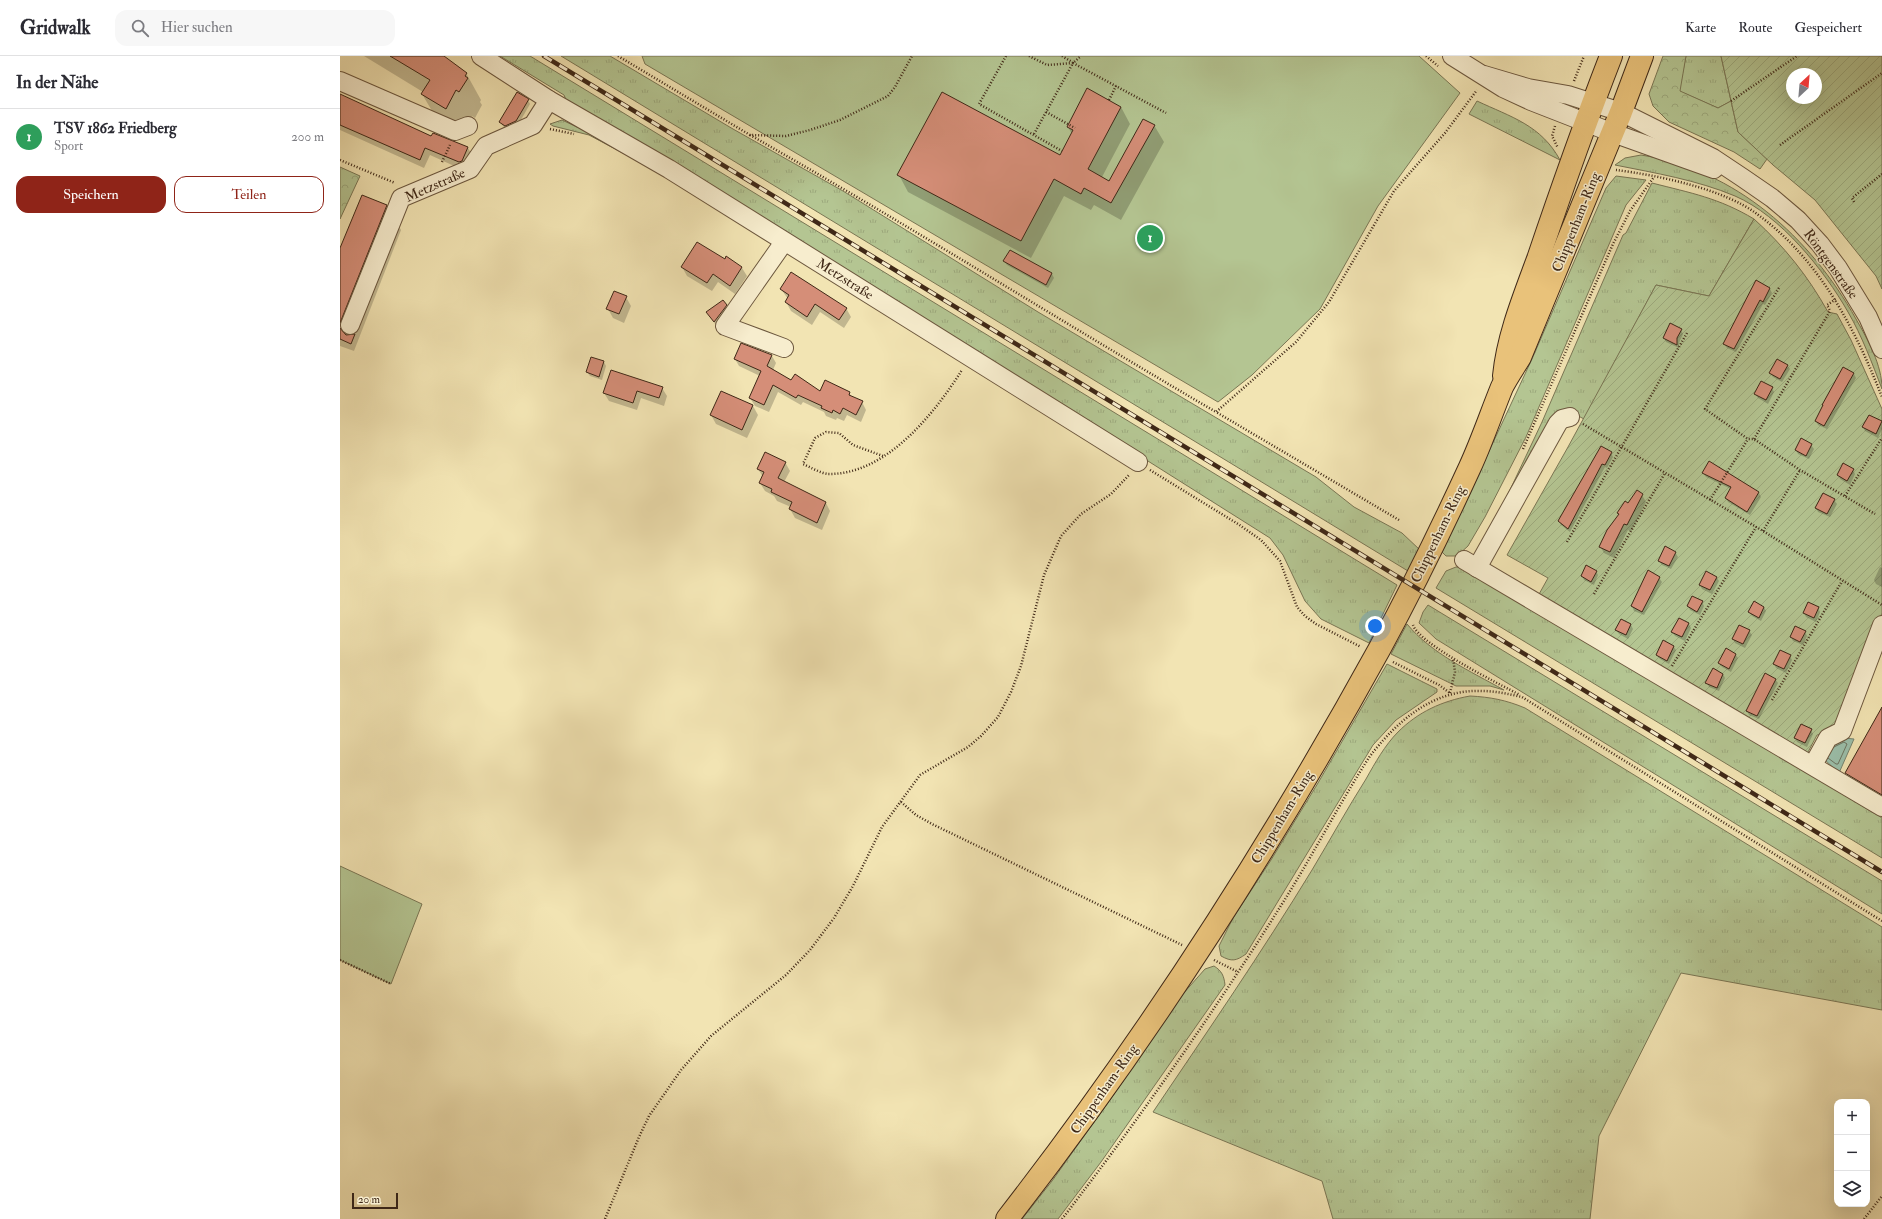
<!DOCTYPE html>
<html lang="de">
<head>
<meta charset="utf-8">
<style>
	body { margin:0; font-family:"IM FELL Double Pica",serif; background:#f7f7f7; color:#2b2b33 }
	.controls { position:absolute; right:12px; bottom:12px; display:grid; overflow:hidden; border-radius:8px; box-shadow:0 4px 16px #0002 }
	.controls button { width:36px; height:36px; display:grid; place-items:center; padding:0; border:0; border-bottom:1px solid #e1e1e2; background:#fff; color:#2b2b33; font:20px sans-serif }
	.compass { position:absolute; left:1446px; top:12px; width:36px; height:36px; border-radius:50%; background:#fff; box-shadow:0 4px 16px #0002; rotate:26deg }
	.scale { position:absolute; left:12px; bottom:10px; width:46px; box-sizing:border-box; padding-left:4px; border:2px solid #3f2817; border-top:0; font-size:11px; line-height:14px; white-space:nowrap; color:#3f2817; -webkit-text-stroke:3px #f7edce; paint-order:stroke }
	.you { position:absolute; left:1035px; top:570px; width:14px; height:14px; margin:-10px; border:3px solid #fff; border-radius:50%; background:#1a73e8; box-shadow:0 0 0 6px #1a73e833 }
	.badge { display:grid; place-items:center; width:26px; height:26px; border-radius:50%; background:#8f2418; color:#fff; font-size:13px; font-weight:700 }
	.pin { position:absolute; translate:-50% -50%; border:2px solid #fff; box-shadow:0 1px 4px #0006 }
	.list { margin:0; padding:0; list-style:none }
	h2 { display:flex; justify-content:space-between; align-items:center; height:52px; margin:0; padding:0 16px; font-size:17px }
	h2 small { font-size:13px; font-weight:400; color:#7c7c81 }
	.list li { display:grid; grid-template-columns:26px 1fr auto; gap:12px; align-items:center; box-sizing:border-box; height:56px; padding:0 16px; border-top:1px solid #e1e1e2 }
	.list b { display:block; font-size:15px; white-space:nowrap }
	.list p { margin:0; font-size:13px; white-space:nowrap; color:#7c7c81 }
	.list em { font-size:13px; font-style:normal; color:#7c7c81 }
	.actions { display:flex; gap:8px; padding:12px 16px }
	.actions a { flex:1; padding:9px 0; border:1px solid #8f2418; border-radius:12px; text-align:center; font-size:14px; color:#8f2418 }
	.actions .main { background:#8f2418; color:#fff }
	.icon { flex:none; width:22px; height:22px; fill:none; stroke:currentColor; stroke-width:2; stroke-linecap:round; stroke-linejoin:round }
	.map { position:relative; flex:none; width:1542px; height:1163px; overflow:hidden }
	header { display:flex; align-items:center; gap:24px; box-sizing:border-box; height:56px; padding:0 20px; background:#fff; border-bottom:1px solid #e1e1e2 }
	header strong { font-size:19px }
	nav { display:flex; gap:22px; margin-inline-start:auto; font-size:14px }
	.search { width:280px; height:36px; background:#f7f7f7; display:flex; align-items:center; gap:10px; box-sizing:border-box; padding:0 14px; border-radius:12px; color:#7c7c81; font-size:15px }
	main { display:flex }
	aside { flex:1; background:#fff }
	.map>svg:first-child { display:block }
</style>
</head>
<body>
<header>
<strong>Gridwalk</strong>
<div class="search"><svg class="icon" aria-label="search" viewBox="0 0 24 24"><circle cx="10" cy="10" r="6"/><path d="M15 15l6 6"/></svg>Hier suchen</div>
<nav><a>Karte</a><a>Route</a><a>Gespeichert</a></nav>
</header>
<main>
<aside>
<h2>In der Nähe<small></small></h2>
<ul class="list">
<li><span class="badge" style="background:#2e9e5b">1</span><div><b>TSV 1862 Friedberg</b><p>Sport</p></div><em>200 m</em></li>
</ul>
<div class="actions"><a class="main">Speichern</a><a>Teilen</a></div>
</aside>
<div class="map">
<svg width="1542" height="1163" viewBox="0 0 1542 1163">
	<defs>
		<pattern id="grass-tufts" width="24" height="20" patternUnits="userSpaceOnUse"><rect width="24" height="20" fill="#b4c592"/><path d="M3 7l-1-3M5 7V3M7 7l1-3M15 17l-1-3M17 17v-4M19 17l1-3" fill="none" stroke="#9ca97d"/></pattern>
		<pattern id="forest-crowns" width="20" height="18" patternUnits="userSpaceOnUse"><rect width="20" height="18" fill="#b4c592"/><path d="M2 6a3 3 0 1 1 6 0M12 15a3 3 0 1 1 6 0" fill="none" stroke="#9ca97d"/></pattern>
		<pattern id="garden-furrows" width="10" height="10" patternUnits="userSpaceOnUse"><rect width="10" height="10" fill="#b4c592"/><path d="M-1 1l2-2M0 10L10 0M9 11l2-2" fill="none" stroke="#9ca97d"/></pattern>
	</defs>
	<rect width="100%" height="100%" fill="#f2e4b3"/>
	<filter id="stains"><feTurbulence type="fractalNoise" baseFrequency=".005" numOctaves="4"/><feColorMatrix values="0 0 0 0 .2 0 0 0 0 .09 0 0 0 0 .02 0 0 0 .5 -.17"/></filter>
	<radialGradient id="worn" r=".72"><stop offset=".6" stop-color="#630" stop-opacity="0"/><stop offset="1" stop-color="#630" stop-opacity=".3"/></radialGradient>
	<g fill="url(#grass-tufts)" stroke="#7a7654">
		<polygon points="160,0 190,0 1057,529 1029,587 981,563 965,545 943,499 930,482 383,137 260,63 244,58 229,51 224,39"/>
		<polygon points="221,0 270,0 393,73 503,135 698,256 976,421 1014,451 1062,477 1080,494 1068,515"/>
		<polygon points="1346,0 1381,0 1391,45 1378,52 1339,35"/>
		<path d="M1137,45C1171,61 1201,69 1220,104L1129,58Z"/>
		<polygon points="222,64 237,71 259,78 313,113 249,79 213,70 210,68"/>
		<path d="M1301,99C1396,114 1470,181 1516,263C1528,284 1542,309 1542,333C1532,307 1522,280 1508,256C1484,214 1441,160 1395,140C1357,124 1315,117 1275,109L1285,102Z"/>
		<polygon points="1276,120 1306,124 1286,149 1186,381 1145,461 1128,490 1117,500 1106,500 1102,496 1192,303 1266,132"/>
		<path d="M1312,127C1351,137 1379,142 1414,163L1369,240L1316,229L1244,363L1227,354L1153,470L1202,366L1283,179L1286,177Z"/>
		<polygon points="1116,511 1128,512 1148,522 1542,762 1542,802 1096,532 1106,515"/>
		<polygon points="1088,549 1542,825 1542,858 1096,583 1079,567 1083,556"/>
		<path d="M1067,568C1092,598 1130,615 1164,634L1150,630H1116L1051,598Z"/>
		<path d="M1047,608L1097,633V636L1056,664L1033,689L906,898C896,905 892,906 881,900L879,890L893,862L931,804L978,727Z"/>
		<path d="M1130,640C1150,641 1166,644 1185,652L1542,871V954L1341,917L1259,1080L1250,1163H993L982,1125L813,1056C867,976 922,896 972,814C990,784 1007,753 1026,723C1035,707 1045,689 1058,676C1078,656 1102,645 1130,640Z"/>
		<path d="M874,910C882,915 884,920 885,929L761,1106L718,1163H682L712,1125L777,1034L842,939L865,913Z"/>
	</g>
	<g fill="url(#forest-crowns)" stroke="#7a7654">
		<polygon points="1323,0 1346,0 1340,35 1378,52 1391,45 1398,76 1427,103 1420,113 1394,96 1329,66 1313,50 1309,38"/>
		<polygon points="0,111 20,120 0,163"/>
	</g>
	<g fill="url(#garden-furrows)" stroke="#7a7654" fill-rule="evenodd">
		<path d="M1381,0H1542V233L1536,220L1475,144L1433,109L1398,76ZM1452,18H1476V42H1452Z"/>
		<path d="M1414,163C1444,190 1468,220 1488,256L1497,258L1511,284L1542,353V557L1496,675L1477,679L1467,698L1198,540L1208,522L1167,499L1228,391L1316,229L1369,240Z"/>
	</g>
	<g fill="#b4c592" stroke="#7a7654">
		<polygon points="302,0 1079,0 1120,37 1038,150 980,253 912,319 878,346 305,8"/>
		<polygon points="0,810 82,848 51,928 0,904"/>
	</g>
	<polygon fill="#9bbfaa" stroke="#76836f" points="1504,682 1514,683 1499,717 1484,703 1483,697"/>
	<g fill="#0003">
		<polygon points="24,0 102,0 126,17 141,44 140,46 142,49 135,62 132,60 121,79 98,65 82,38 83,36"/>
		<polygon points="0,39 92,81 128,92 132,99 123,114 90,99 84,112 0,74"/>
		<polygon points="188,44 190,48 178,69 168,74 163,70 160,66"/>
		<polygon points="781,51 790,68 762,121 770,126 814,69 824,86 781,164 754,149 751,154 724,140 691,202 568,136 559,119 721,100 732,78 728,71"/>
		<polygon points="46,150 61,174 14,295 0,290 0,196"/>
		<polygon points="670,195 712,218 714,222 708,232 667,209 664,205"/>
		<polygon points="385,204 402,212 407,220 395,238 378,226 372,235 347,220 342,211"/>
		<polygon points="1416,225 1430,233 1432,237 1425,249 1423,248 1396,296 1387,292 1384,288"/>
		<polygon points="441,233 506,252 511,261 504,272 480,256 472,269 451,255 446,246 448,243"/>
		<polygon points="286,241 291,250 284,267 273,262 268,253"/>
		<polygon points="386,250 391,258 379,274 368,257"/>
		<polygon points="1341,274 1343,278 1339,287 1339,292 1326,286 1324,282"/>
		<polygon points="432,300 436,307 433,314 451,326 481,336 509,337 512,341 522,346 526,354 521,366 507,359 504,365 497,362 496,364 486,360 484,356 463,346 461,349 438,336 429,356 415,350 410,342 420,320 399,310 395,303"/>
		<polygon points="252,302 264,306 266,310 262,324 250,320 247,316"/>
		<polygon points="1447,309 1450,313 1442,326 1433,321 1430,317"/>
		<polygon points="1514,318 1516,322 1487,373 1478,369 1476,365"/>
		<polygon points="322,332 327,340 324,350 301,342 297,354 269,345 264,337"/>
		<polygon points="1432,332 1434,336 1428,348 1418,342 1415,338"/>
		<polygon points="382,336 413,350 418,359 407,382 376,368 371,359"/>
		<polygon points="1541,366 1542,373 1538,382 1525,375 1523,371"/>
		<polygon points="1471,389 1474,393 1469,403 1458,398 1456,394"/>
		<polygon points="1261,391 1271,397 1273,401 1267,412 1265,411 1230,476 1221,469 1219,465"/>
		<polygon points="445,406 450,415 444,426 486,447 490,455 482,474 455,462 450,453 451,451 437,445 434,440 425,435 420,427 423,421 418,413"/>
		<polygon points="1370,407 1419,437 1421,441 1410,459 1388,446 1386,442 1391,433 1366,421 1363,417"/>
		<polygon points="1513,414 1515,418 1510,429 1500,423 1498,419"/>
		<polygon points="1302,439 1306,446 1291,476 1288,474 1274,502 1264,497 1260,490 1280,459 1279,457"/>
		<polygon points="1494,444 1497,448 1490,461 1478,456 1476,452"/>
		<polygon points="1335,496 1338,501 1331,513 1322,509 1319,505"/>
		<polygon points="1540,511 1542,512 1542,531 1536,528 1534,524"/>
		<polygon points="1256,515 1258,519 1254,529 1244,524 1242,520"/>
		<polygon points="1376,521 1379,525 1372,538 1362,533 1360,529"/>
		<polygon points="1319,522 1322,526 1304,559 1294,555 1292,550"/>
		<polygon points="1362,546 1364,550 1360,559 1350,554 1348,550"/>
		<polygon points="1424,551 1426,555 1421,565 1412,560 1409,556"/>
		<polygon points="1478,552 1480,556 1476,566 1466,561 1464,557"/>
		<polygon points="1339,563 1349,568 1351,572 1345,585 1335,580 1332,576"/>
		<polygon points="1291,569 1293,573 1288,583 1279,578 1276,574"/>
		<polygon points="1409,575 1412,579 1405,592 1395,587 1393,583"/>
		<polygon points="1465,576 1467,580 1463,589 1453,585 1451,581"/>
		<polygon points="1333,590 1336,594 1329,608 1320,603 1317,599"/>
		<polygon points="1395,598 1398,602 1391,616 1382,611 1379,607"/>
		<polygon points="1450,600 1452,604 1446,617 1436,612 1434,608"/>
		<polygon points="1383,618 1385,622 1379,635 1369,631 1367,627"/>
		<polygon points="1435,623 1438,627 1419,663 1409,659 1407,655"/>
		<polygon points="1542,653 1542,750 1517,735 1506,717"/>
		<polygon points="1471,674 1473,678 1467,691 1457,686 1455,682"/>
	</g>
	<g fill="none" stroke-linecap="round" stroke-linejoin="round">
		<polyline stroke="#6d7460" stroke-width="1" points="1488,702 1496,708 1498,708 1507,688 1504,686 1494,691"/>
	</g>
	<g fill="#d58e78" stroke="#3f2817">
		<polygon points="50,0 104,0 127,17 125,20 128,22 119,36 116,34 106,53 81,38 90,24"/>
		<polygon points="747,32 781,51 748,113 769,125 803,63 815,69 771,147 744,132 741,138 714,123 681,185 557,119 602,36 720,99 733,74 727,71"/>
		<polygon points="177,36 189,43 176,65 165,70 159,66"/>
		<polygon points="0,38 91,80 93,77 128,91 122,105 119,106 85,92 80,104 0,69"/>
		<polygon points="22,139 47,149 0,267 0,192"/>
		<polygon points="357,186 385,203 386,200 402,211 390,230 373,218 367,227 341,211"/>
		<polygon points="670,194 712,217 706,229 663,205"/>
		<polygon points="451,216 507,252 499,264 475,248 467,261 445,246 449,239 440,233"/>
		<polygon points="1416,224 1430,232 1423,246 1420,244 1394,293 1383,288"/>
		<polygon points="274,235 287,240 279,258 266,253"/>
		<polygon points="383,244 387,249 374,266 366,256"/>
		<polygon points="1330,267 1342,273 1337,282 1337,289 1323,282"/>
		<polygon points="0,272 6,279 15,278 11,288 0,283"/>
		<polygon points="401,287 432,299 427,310 451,324 455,318 480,335 485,324 510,336 509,339 523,345 516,359 503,352 500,358 493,354 492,357 481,352 482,350 458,339 456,342 433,329 424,349 409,342 421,315 394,303"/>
		<polygon points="251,301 264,305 259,321 246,316"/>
		<polygon points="1437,303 1448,309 1440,323 1429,317"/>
		<polygon points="1503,311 1514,317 1484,370 1475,365 1483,349 1482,349"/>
		<polygon points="271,314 323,331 319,342 297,335 293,347 263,337"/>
		<polygon points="1421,325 1433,331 1426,344 1414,338"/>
		<polygon points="381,335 413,349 402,374 370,359"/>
		<polygon points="1529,359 1542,365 1536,378 1522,371"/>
		<polygon points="1461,382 1472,388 1466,400 1455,394"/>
		<polygon points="1261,390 1272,396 1265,409 1262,408 1228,473 1218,465"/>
		<polygon points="425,396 446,406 438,422 486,446 477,467 449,453 452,446 431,436 432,433 419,427 424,416 417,413"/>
		<polygon points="1369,405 1419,436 1407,456 1385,442 1391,431 1362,417"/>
		<polygon points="1503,407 1514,413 1507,425 1497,419"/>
		<polygon points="1297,434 1303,438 1287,469 1284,468 1270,496 1259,491 1267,474 1279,458 1277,457 1285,445 1288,447"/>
		<polygon points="1483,437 1495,443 1487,458 1475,452"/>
		<polygon points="1325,490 1336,496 1329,510 1318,505"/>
		<polygon points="1246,509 1257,515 1251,526 1241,520"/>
		<polygon points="1308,514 1320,521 1302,556 1291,550"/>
		<polygon points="1366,515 1377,521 1370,534 1359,529"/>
		<polygon points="1352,540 1363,545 1357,556 1347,550"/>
		<polygon points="1414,545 1424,551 1419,562 1408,556"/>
		<polygon points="1468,546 1479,551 1474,562 1463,557"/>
		<polygon points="1339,562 1349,567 1342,581 1331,576"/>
		<polygon points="1281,563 1291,568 1286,579 1275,574"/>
		<polygon points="1399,569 1410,574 1403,588 1392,583"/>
		<polygon points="1455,570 1466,575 1460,586 1450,581"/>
		<polygon points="1323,584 1334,590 1327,605 1316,599"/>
		<polygon points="1386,592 1396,598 1389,613 1378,607"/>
		<polygon points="1440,594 1451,599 1444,613 1433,608"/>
		<polygon points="1373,612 1383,618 1377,632 1365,627"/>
		<polygon points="1425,617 1436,623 1417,660 1406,655"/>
		<polygon points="1542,651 1542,739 1505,717"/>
		<polygon points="1461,668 1472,673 1465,687 1454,682"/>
	</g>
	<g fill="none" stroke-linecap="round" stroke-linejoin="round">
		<g stroke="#6c573e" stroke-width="20">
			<g id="minor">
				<polyline points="141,0 209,44 329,113 798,406"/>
				<polyline points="1112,0 1163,32 1191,45 1273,77 1374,113"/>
				<polyline points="1144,19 1188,32 1228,39 1281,56 1373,102 1403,122 1432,142 1458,164 1480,188 1498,212 1528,261 1542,293"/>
				<polyline points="0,25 115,75 128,70"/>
				<polyline points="444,186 385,270 444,292"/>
				<polyline points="10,269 61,142 130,113 146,90 193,69 209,44"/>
				<polyline points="1124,504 1542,751"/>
				<polyline points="1137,512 1218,367 1222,363 1230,361"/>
				<polyline points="1473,709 1488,682 1502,675 1542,569"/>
			</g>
		</g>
		<g stroke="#3f2817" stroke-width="24">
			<g id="major">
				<path d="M1164,320C1168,280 1184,241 1198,203C1221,135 1245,67 1271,0"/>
				<path d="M667,1163C807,983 930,792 1040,592C1072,533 1102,472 1130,411C1142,385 1151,358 1162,331C1167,321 1174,311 1180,301L1281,56L1302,0"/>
			</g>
		</g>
		<g stroke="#3f2817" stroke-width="2.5" stroke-dasharray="1 2" stroke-linecap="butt">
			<polyline points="278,0 410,79 446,80 470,74 500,64 548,40 555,31 572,0"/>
			<polyline points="666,0 639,48 722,95"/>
			<polyline points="689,0 707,9 733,7 741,0"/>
			<polyline points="722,0 732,6"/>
			<polyline points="1086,0 1098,10"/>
			<polyline points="1234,25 1244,0"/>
			<polyline points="769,44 776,30"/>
			<polyline points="1391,45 1457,0"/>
			<polyline points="706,56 735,72"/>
			<polyline points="1215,70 1212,80 1218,92"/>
			<polyline points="210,73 234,78"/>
			<polyline points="694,78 733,7 826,57"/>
			<path d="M410,79C567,168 720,265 876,356"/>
			<polyline points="1440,89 1542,17"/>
			<polyline points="0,104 55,127"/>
			<polyline points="102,106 110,89"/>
			<path d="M1276,114C1317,119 1384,133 1417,158C1479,203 1515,272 1542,341"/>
			<polyline points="1514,146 1512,142 1542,118"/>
			<polyline points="1439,232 1365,353 1408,383 1414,383 1460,414 1535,458"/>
			<polyline points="1243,368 1423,475 1542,549"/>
			<polyline points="1414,383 1490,255 1487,249 1496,243"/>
			<polyline points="1183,393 1273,188 1290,155 1314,121"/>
			<path d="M543,400L513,389L499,377L486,376L475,382L463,408C470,411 480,417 488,418C546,419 594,358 622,314"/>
			<polyline points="810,414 898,468 921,484 940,505 957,551 965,560 976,568 1021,591"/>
			<polyline points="1505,440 1542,382"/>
			<polyline points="1370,444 1408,383"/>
			<polyline points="1059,464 876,356 956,286 989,246 1054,135 1105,77 1137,34"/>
			<polyline points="1423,475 1460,414"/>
			<polyline points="1227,486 1347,277"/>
			<polyline points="1254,538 1325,417"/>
			<path d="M1073,569C1079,588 1159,628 1180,639"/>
			<polyline points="1053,606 1099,629 1110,637"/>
			<polyline points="1332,610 1416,471"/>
			<polyline points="1110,637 1115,616 1113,602"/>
			<polyline points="1432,644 1502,525"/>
			<polyline points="561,746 576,759 592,768 842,889"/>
			<polyline points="0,904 51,928"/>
			<polyline points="874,904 898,916"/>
			<polyline points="265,1163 299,1081 309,1060 341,1014 371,980 446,919 470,894 494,862 513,830 542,771 580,719 628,691 641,680 658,661 671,636 681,610 704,519 721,480 741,458 771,438 790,418"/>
			<path d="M722,1163C800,1062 874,956 942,848C973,799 999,748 1030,700C1058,664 1094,633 1142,635C1155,635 1169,638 1182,641L1542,865"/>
			<polyline points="1524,1163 1542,1140"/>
		</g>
		<use href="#minor" stroke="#f7edce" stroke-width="18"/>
		<use href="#major" stroke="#e9c27a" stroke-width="22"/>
		<g stroke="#3f2817" stroke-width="4.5">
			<polyline id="rail" points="204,0 1542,816"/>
		</g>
		<use href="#rail" stroke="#f7edce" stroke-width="3" stroke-dasharray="9" stroke-linecap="butt"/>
	</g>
	<g text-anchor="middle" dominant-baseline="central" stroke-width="3" stroke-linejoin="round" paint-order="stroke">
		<g font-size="14" fill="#3f2817" stroke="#f7edce">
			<text transform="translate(95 129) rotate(-24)">Metzstraße</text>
			<text transform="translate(1236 166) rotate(-68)">Chippenham-Ring</text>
			<text transform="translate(1491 208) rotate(54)">Röntgenstraße</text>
			<text transform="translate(505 223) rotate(32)">Metzstraße</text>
			<text transform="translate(1098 478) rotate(-64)">Chippenham-Ring</text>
			<text transform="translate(942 761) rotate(-59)">Chippenham-Ring</text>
			<text transform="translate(764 1033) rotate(-55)">Chippenham-Ring</text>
		</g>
	</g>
	<rect width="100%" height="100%" filter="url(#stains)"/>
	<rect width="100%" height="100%" fill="url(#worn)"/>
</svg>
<div class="controls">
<button>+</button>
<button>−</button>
<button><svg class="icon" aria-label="layers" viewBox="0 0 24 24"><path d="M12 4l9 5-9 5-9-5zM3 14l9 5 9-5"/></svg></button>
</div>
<svg class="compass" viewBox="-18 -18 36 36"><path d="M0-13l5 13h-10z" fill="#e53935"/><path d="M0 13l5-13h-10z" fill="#7c7c81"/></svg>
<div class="scale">20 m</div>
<div class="you"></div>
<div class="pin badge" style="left:810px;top:182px;background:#2e9e5b">1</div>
</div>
</main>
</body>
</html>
